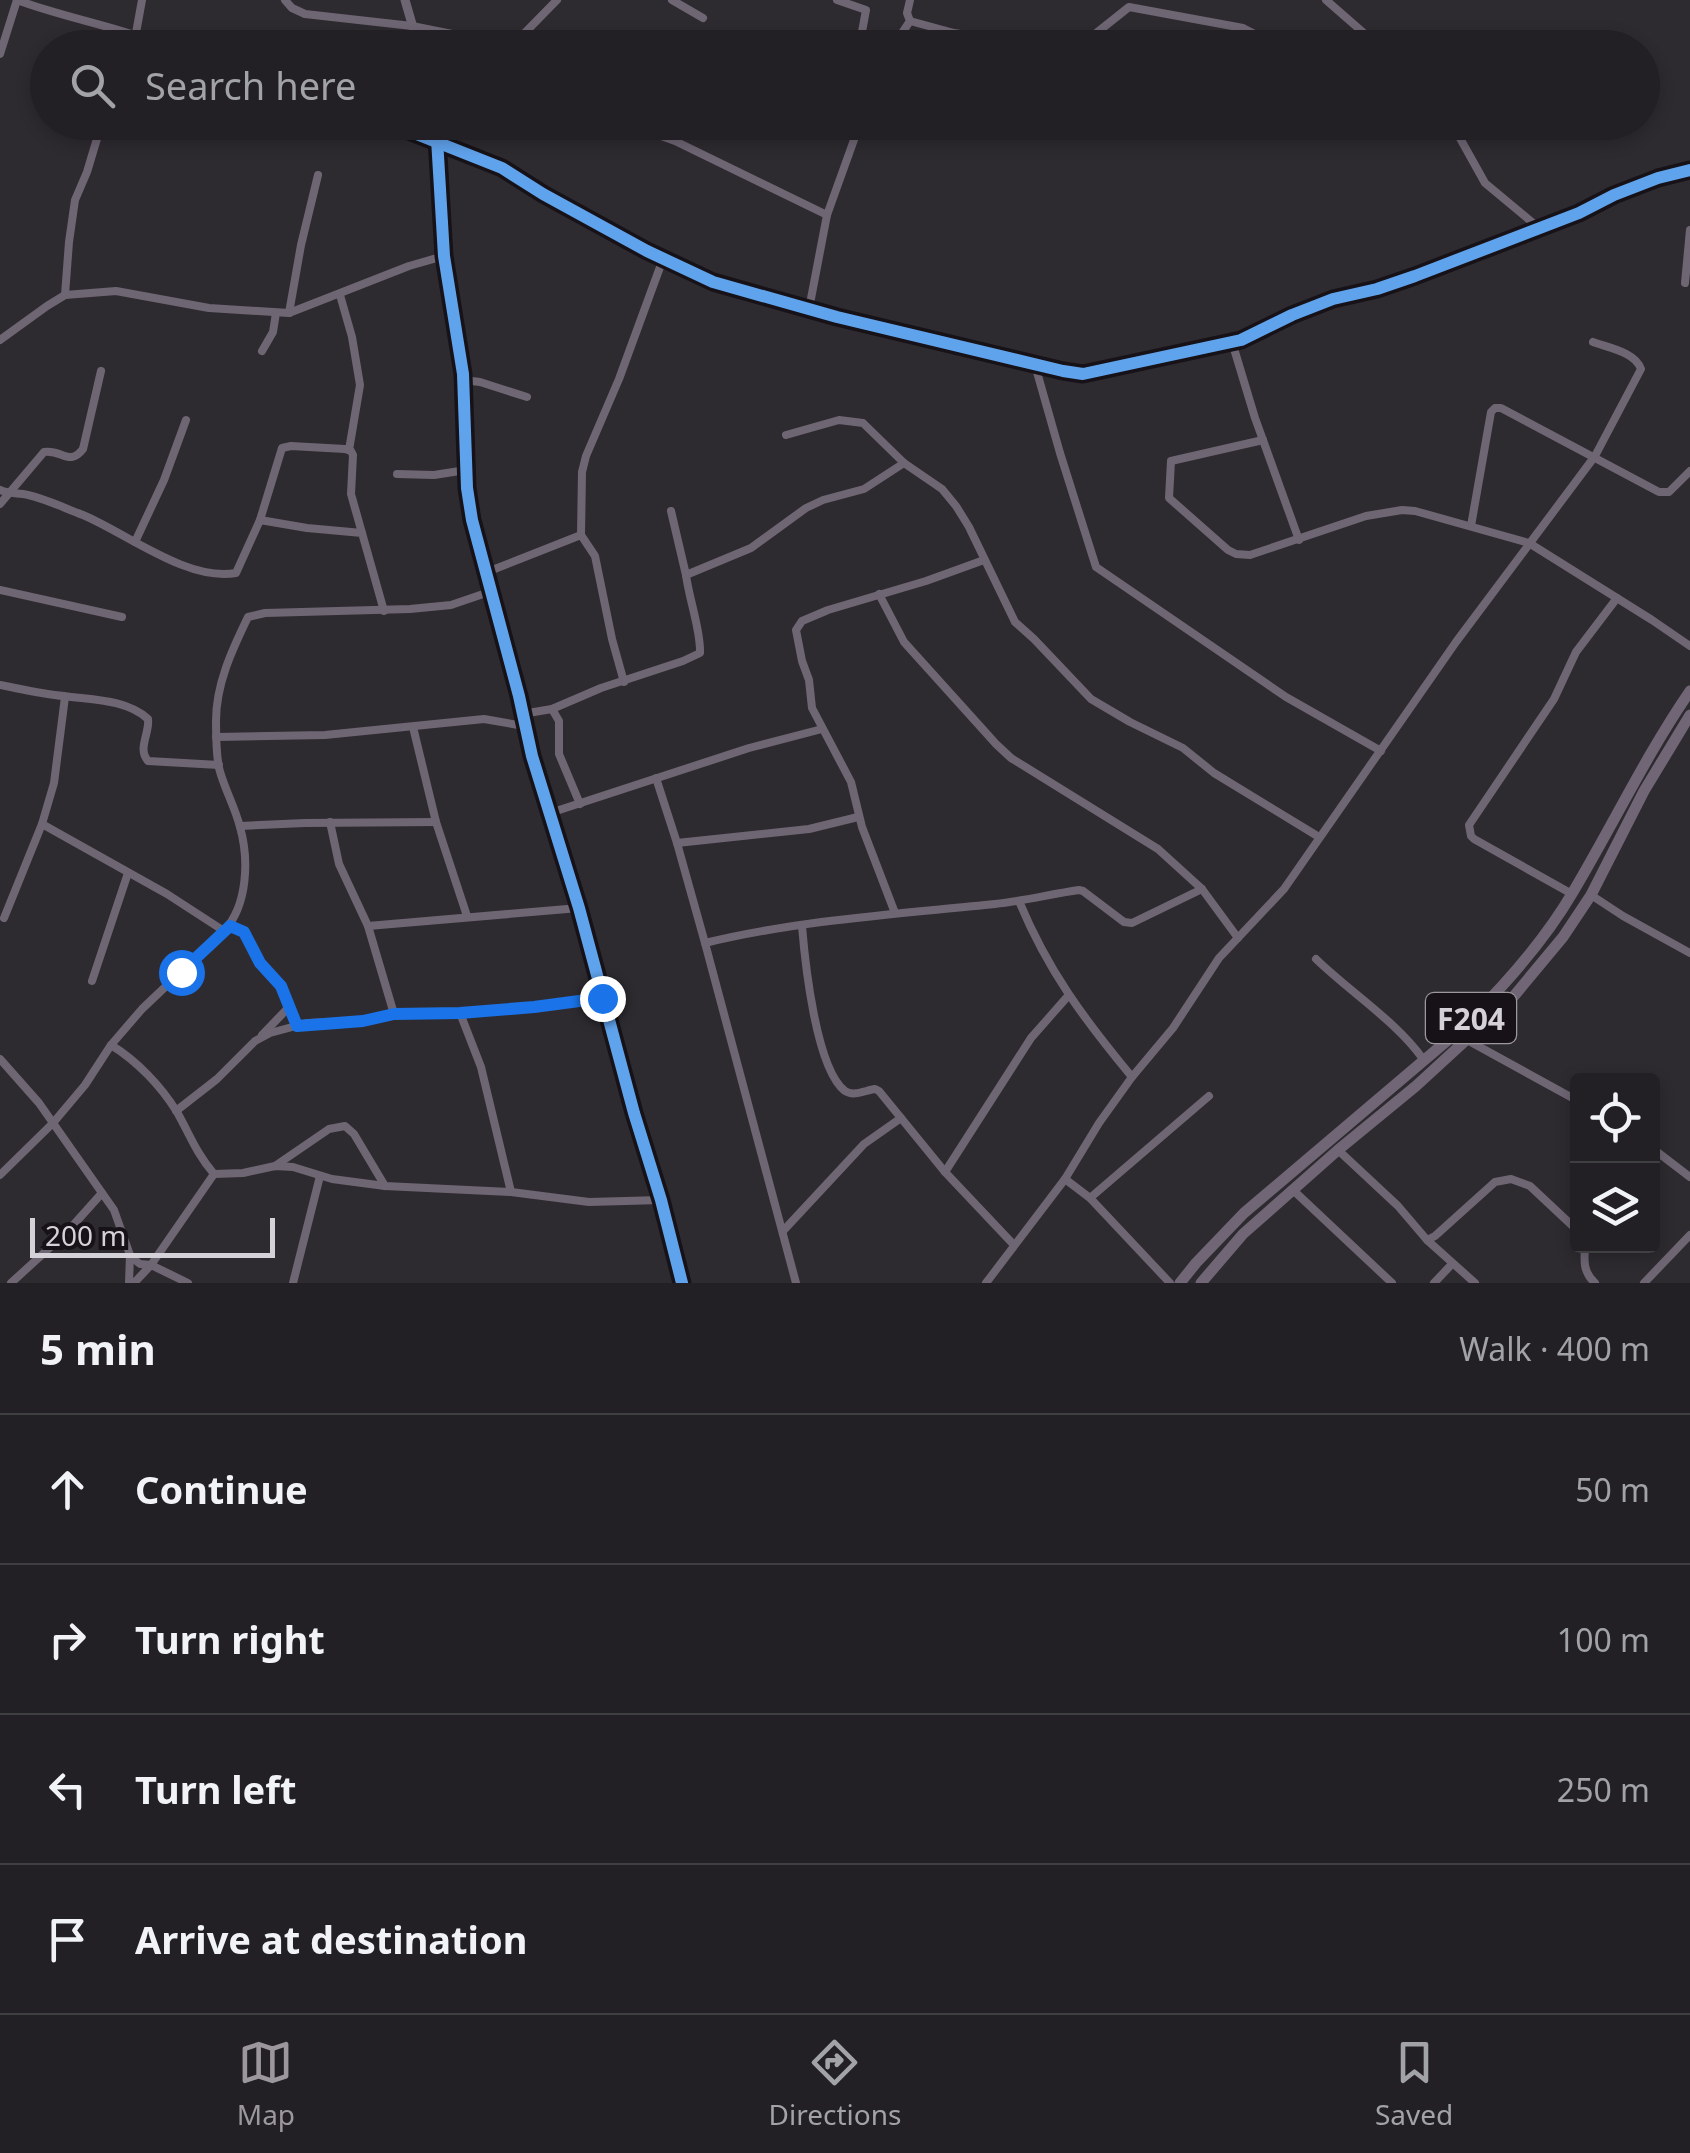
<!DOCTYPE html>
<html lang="en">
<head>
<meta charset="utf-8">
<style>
	body { margin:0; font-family:"Noto Sans",sans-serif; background:#2e2d31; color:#f1f3f6 }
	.controls { position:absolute; right:30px; bottom:30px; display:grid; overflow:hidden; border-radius:10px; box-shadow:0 5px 15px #0003 }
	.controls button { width:90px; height:90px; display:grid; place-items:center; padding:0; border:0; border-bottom:2px solid #3f3e41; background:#222024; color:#f1f3f6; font:50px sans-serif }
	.scale { position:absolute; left:30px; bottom:25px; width:245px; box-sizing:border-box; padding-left:10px; border:5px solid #d5d1d8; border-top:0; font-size:28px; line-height:35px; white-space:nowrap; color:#d5d1d8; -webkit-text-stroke:8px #161217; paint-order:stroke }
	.stop { position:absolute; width:30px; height:30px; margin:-22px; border:8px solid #1a73e8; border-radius:50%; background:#fff }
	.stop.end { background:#1a73e8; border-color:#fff; box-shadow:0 2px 10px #0008 }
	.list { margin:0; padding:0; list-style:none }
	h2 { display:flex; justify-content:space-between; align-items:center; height:130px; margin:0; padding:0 40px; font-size:42px }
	h2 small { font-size:32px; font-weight:400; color:#a2a3a6 }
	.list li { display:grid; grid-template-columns:65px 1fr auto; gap:30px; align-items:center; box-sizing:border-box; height:150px; padding:0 40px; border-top:2px solid #3f3e41 }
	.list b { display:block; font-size:38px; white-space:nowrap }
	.list em { font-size:32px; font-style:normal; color:#a2a3a6 }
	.icon { flex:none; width:55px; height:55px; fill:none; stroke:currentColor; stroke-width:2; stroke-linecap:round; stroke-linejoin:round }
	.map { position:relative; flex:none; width:1690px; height:1283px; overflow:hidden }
	.search { position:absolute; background:#222024; box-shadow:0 5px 15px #0003; left:30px; right:30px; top:30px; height:110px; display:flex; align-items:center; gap:25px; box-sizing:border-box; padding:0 35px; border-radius:55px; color:#a2a3a6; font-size:38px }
	.sheet { height:730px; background:#222024 }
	nav { display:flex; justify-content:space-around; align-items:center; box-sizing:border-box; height:140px; border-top:2px solid #3f3e41; background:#222024; font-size:28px; color:#a2a3a6 }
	nav a { display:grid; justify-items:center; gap:5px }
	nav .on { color:#9b979d }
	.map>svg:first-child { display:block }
</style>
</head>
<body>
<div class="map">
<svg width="1690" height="1283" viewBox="0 0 1690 1283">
	<rect width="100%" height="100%" fill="#2e2b30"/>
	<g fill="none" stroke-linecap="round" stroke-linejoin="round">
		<g stroke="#6f6674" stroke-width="8">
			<path d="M17,0C68,19 121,27 171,48"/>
			<polyline points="285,0 292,8 305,14 412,26 452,34 496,48"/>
			<polyline points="672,0 703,18"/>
			<polyline points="837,0 866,10 859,48"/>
			<polyline points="1326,0 1381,48"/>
			<polyline points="910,21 954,33 1050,48"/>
			<polyline points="130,48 136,33 142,0"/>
			<polyline points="510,48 557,0"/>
			<polyline points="892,48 910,21 907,13 910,0"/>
			<polyline points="1071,48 1080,46 1129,7 1243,28 1282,48"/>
			<polyline points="0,54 17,0"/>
			<polyline points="386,122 502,168 543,194 647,251 713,282 837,317 1063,371 1083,374 1241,340 1292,315 1333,299 1377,289 1415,276 1579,213 1614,195 1658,178 1690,170"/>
			<polyline points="623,122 675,141 827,215"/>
			<polyline points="1307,122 1316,128 1341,122"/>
			<polyline points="1451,122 1485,183 1539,228"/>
			<polyline points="1685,283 1690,230"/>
			<polyline points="65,295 69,242 75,200 87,172 102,122"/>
			<polyline points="340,295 352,337 360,385 349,450"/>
			<polyline points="809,309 827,215 855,137 854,122"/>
			<polyline points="289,313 301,245 318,175"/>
			<polyline points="0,340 47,306 65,295 116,291 209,308 289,313 409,266 444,256"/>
			<polyline points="1232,342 1255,418 1299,540"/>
			<polyline points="262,351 273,332 276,313"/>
			<polyline points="1035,365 1060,453 1096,567 1286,697 1381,751"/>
			<polyline points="463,380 480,382 527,397"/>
			<polyline points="786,435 839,420 863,423 904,463 942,489 956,506 969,527 1015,622 1034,639 1091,699 1130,722 1183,748 1214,773 1319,837"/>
			<polyline points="1263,440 1171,461 1169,498 1228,550 1236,554 1250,555 1366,516 1402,510 1415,511 1529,543 1652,620 1690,646"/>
			<polyline points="397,474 434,475 466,470"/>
			<path d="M0,490C9,494 14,493 23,494C42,497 64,508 83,515C126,533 188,582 236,573L260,520L307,528L362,533L384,611"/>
			<path d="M0,504L44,452C62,449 69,467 83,449L101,371"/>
			<polyline points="671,511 686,575"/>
			<polyline points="260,520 282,448 291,446 345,449 351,451 353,455 351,494 362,533"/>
			<polyline points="1471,526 1491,412 1495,408 1501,408 1659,492 1669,492 1690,471"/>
			<polyline points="135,542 164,480 186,420"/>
			<polyline points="487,572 581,535"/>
			<polyline points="0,590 122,617"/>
			<polyline points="879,594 904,642 996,744 1011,758 1158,849 1202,889 1238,938"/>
			<polyline points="624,682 612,639 595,556 581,535 582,472 586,456 619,379 663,259"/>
			<path d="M0,685C21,689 42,694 64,696C91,700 126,699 148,719C150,733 137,749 148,761L219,765"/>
			<polyline points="65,697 54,783 42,824 167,894 224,931"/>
			<polyline points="552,709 559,721 559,754 580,804"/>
			<path d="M522,714L552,709L601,688L683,661L700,653C701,631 689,599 686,575L751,548L806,508L823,500L864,489L904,463"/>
			<polyline points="413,727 436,822 467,916"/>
			<polyline points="216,737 325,735 484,719 524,726"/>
			<polyline points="656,778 677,843 705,943 796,1283"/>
			<polyline points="550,813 749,748 822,729"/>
			<polyline points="330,822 339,864 368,926 394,1014"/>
			<polyline points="240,826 305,823 436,822"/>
			<polyline points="677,843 809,829 858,817"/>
			<polyline points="1572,894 1474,839 1471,836 1469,825 1554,699 1576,652 1617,598"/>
			<polyline points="1591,895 1623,916 1690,953"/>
			<path d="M1019,901C1048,971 1084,1019 1132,1077"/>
			<polyline points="895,913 862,827 851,782 812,708 809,680 802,661 796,630 802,621 828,610 926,581 984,560"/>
			<polyline points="4,918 42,824"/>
			<polyline points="229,926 244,932 260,963 281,986 297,1026"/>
			<polyline points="368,926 579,908"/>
			<path d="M802,926C805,962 816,1069 845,1091C854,1097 866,1090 875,1089L879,1091L945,1172L1014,1245"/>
			<path d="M705,943C800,920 898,914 995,904C1024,901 1051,894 1079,890L1083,891L1124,922L1132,923L1202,889"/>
			<path d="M1316,959C1350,992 1397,1022 1423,1059"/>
			<polyline points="92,981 128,873"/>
			<polyline points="460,1013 481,1067 511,1192"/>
			<polyline points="262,1035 290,1006"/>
			<polyline points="1467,1040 1578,1101"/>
			<path d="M111,1045C137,1061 161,1086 177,1112C190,1135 196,1153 214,1174L243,1173L275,1166L293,1167L332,1179L385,1186L511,1192L589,1202L661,1200"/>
			<polyline points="0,1059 39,1103 114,1210 130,1255 129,1283"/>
			<polyline points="176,1111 217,1079 255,1041 270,1033 307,1023 363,1021 394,1014 460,1013 535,1007 602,997"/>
			<polyline points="1652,1148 1690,1177"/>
			<polyline points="1338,1150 1398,1206 1427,1240 1475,1283"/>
			<polyline points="275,1166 329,1129 345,1126 354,1134 385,1186"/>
			<polyline points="945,1172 1031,1038 1068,996"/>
			<path d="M0,1175L53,1123L85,1085L111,1045L142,1009L224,931C248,905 249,859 240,827C235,807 224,788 219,768C216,753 216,736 216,721C216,684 232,650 248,617L265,613L410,609L451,605L492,591"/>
			<polyline points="1065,1179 1090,1198 1170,1283"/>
			<polyline points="1294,1191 1392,1283"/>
			<polyline points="1090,1198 1209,1096"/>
			<polyline points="783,1231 864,1144 901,1118"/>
			<polyline points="1427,1240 1435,1236 1495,1182 1511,1179 1530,1186 1578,1231"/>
			<path d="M1585,1246C1584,1261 1583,1272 1595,1283"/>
			<polyline points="130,1256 140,1264 151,1265 188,1283"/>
			<polyline points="11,1283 68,1231 102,1193"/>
			<polyline points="134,1283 151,1265 214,1174"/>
			<polyline points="293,1283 320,1176"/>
			<path d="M986,1283L1065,1179L1099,1123L1132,1077L1173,1028L1219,958L1284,889L1456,642L1595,456L1641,369C1635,352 1609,348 1593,342"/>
			<polyline points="1434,1283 1452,1264"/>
			<polyline points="1644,1283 1690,1235"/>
		</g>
		<g stroke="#6f6674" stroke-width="9">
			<polyline points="405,0 419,48"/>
			<polyline points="436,122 444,256 463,374 467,488 472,520 519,696 532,756 579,908 634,1113 661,1200 682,1283"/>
		</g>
		<g stroke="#716676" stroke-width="11">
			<path d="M1180,1283L1196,1263L1244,1213L1455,1034C1499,992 1542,945 1573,892C1613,825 1646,755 1690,691"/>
			<polyline points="1201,1283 1243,1234 1338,1150 1416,1086 1514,996 1563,937 1591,895 1644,791 1690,715"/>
		</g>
		<g stroke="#161217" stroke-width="19">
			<g id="cycleway">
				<polyline points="386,122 502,168 543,194 647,251 713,282 837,317 1063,371 1083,374 1241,340 1292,315 1333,299 1377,289 1415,276 1579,213 1614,195 1658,178 1690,170"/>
				<polyline points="436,122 444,256 463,374 467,488 472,520 519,696 532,756 579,908 634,1113 661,1200 682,1283"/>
			</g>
		</g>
		<use href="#cycleway" stroke="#60a3ed" stroke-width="12"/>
	</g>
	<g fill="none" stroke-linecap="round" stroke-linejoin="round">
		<polyline stroke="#1a73e8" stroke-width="12" points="181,972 230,926 244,932 260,963 281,986 297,1026 363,1021 394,1014 460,1013 534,1007 602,998"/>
	</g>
	<g text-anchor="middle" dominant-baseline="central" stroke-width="10" stroke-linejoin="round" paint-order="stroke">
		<rect fill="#161217" stroke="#9c989e" stroke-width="2.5" x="1426" y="993" width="90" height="50" rx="8"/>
		<g font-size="30" font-weight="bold" fill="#d5d1d8">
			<text x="1471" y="1018">F204</text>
		</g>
	</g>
</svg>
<div class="controls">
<button><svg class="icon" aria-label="locate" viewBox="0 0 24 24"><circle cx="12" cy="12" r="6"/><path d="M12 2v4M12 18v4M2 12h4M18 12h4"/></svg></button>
<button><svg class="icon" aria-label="layers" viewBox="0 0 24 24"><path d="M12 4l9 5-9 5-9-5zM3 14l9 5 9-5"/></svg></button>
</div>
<div class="scale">200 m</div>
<div class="stop" style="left:181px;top:972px"></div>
<div class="stop end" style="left:602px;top:998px"></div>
<div class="search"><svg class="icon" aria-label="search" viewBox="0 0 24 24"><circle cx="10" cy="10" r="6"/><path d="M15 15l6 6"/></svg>Search here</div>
</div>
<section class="sheet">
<h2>5 min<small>Walk · 400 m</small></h2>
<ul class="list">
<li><svg class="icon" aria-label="ahead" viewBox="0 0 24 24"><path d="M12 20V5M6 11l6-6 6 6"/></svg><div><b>Continue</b></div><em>50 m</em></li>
<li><svg class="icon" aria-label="right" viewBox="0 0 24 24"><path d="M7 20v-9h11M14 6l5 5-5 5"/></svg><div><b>Turn right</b></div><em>100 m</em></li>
<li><svg class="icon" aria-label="left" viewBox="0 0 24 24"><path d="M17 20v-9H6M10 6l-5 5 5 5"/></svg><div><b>Turn left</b></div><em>250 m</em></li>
<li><svg class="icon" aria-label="arrive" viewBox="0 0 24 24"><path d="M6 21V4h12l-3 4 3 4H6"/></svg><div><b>Arrive at destination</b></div></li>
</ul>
</section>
<nav>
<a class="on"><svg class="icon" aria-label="map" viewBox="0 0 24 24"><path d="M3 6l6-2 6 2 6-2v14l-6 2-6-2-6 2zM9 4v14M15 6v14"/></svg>Map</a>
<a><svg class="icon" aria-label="directions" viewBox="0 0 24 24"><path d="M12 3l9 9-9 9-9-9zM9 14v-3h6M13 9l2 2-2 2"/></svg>Directions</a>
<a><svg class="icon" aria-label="saved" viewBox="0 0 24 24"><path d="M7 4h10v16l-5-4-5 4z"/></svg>Saved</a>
</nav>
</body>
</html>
